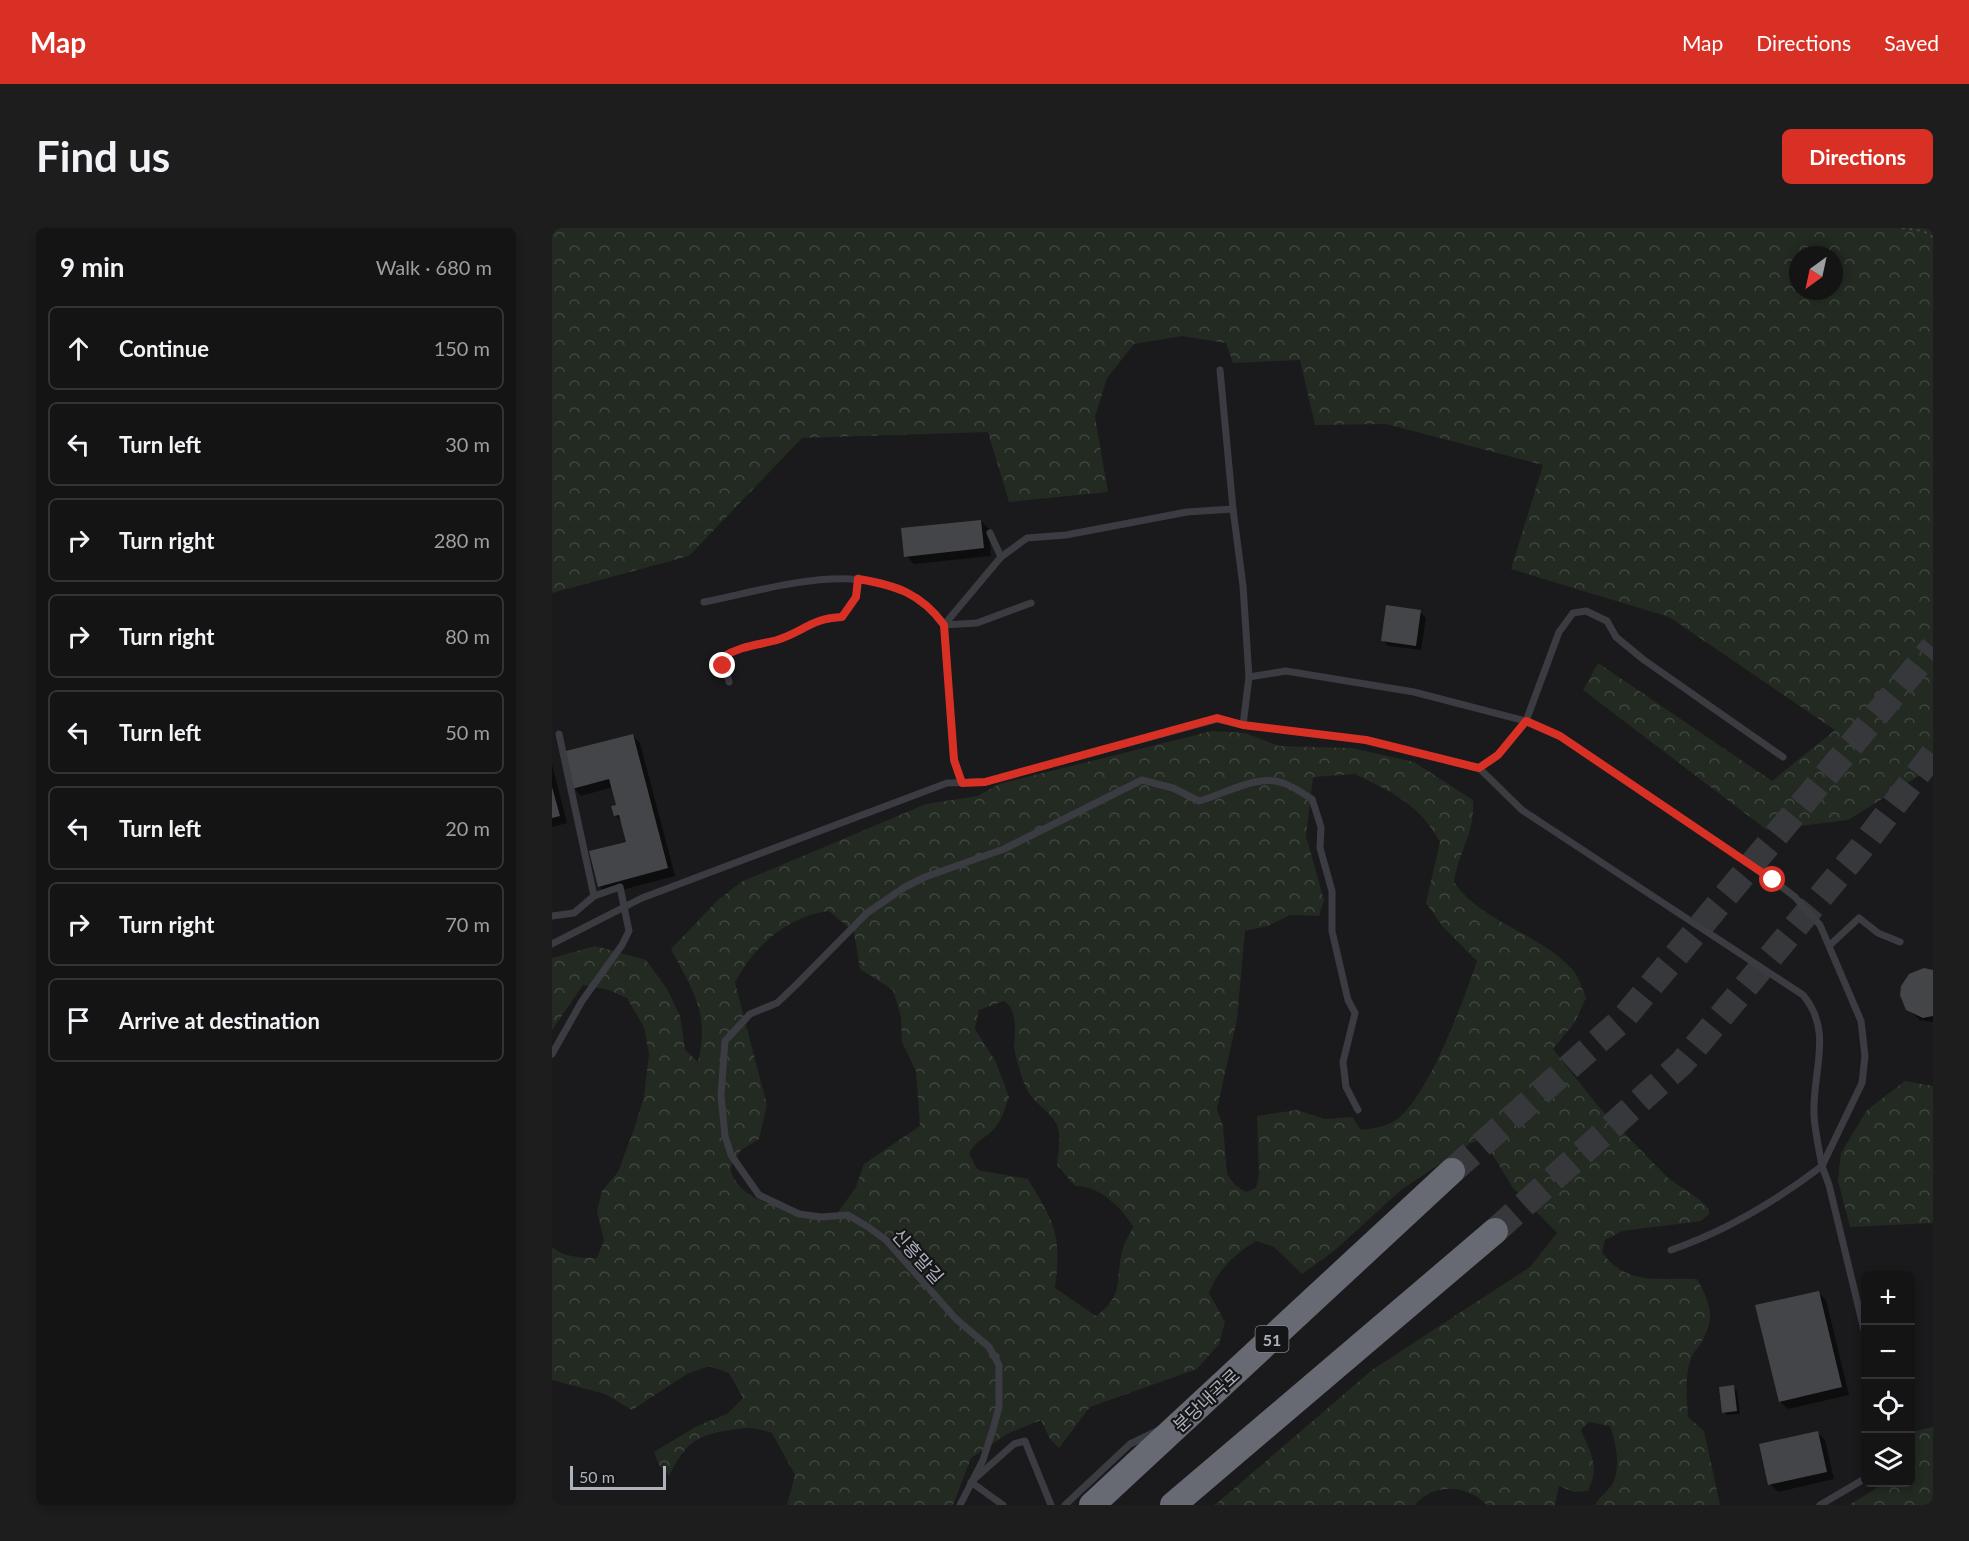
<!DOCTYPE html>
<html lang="en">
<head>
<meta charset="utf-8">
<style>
	body { margin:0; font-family:Lato,"Noto Sans KR",sans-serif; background:#1d1d1e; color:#f1f3f6 }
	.controls { position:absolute; right:18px; bottom:18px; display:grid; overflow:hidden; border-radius:9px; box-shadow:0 3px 9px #0003 }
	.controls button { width:54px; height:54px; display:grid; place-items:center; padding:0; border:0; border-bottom:2px solid #333334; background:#141415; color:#f1f3f6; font:30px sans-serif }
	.compass { position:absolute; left:1237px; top:18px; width:54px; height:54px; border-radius:50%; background:#141415; box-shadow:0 3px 9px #0003; rotate:213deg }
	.scale { position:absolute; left:18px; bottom:15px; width:96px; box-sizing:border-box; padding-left:6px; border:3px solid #adb2bb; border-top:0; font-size:16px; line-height:21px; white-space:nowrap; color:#adb2bb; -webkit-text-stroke:4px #151517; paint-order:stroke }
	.stop { position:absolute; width:18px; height:18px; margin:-14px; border:4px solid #d93025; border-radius:50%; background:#fff }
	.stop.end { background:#d93025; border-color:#fff; box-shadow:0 2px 6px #0008 }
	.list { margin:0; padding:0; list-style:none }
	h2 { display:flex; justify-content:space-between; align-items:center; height:78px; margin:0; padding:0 24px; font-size:26px }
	h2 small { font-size:20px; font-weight:400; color:#9d9ea0 }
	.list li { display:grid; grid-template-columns:39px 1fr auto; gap:18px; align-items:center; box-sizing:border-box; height:84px; margin:0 12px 12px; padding:0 12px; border:2px solid #333334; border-radius:9px }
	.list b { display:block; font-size:22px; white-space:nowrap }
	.list em { font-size:20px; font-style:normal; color:#9d9ea0 }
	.icon { flex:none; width:33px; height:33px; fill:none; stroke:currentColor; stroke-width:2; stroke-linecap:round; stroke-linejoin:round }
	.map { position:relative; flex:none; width:1381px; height:1277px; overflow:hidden; border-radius:9px }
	header { display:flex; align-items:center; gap:36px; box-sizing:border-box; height:84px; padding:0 30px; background:#d93025; color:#fff }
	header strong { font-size:28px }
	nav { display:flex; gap:33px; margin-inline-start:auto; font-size:21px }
	.intro { display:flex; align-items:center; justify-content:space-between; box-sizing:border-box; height:144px; padding:0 36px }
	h1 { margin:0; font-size:42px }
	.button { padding:15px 27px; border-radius:9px; background:#d93025; color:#fff; font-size:21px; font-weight:700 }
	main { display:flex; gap:36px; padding:0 36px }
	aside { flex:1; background:#141415; border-radius:9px; box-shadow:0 3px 9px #0003 }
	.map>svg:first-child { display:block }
</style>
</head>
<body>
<header>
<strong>Map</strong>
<nav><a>Map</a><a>Directions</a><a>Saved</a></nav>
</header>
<div class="intro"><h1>Find us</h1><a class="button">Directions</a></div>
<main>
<aside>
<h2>9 min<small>Walk · 680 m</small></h2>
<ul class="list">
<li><svg class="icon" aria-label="ahead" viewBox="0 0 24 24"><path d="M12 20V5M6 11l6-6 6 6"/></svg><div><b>Continue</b></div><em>150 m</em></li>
<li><svg class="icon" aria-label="left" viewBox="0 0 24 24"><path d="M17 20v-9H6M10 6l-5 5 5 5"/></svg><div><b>Turn left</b></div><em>30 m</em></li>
<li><svg class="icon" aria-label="right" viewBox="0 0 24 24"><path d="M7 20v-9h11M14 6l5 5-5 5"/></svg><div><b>Turn right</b></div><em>280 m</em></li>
<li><svg class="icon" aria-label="right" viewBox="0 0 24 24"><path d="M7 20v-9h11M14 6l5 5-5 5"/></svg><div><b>Turn right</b></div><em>80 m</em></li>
<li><svg class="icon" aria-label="left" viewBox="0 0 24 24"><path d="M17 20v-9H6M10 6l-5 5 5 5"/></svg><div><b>Turn left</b></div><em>50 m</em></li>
<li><svg class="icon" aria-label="left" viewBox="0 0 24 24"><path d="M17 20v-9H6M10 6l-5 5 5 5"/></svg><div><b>Turn left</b></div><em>20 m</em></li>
<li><svg class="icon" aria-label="right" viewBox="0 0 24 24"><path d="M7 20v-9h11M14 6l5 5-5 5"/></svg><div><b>Turn right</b></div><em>70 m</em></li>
<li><svg class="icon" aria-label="arrive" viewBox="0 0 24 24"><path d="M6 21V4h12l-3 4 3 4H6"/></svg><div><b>Arrive at destination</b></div></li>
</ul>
</aside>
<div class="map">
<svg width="1381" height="1277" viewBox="0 0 1381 1277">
	<defs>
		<pattern id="forest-crowns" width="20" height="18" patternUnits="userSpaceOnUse" patternTransform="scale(1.5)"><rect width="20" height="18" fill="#222a22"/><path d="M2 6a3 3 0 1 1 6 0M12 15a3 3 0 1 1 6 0" fill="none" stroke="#3f4640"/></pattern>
	</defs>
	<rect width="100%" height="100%" fill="#1a1a1c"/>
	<g fill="url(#forest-crowns)" fill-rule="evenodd">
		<path d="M0,0H1381V539L1296,592L1215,602L1031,462L1046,435L1220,553L1283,502L1117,389L959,341L991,237L834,196L763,197L748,132L681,135L674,115L630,108L582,116L555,150L543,189L556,264L457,274L436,204L250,210L137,328L0,365ZM1246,27H1282V63H1246Z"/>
		<path d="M660,503L693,505L727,518L800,520L862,534L921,572C923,606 907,622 902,654C930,695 986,704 1020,741C1027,748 1030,761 1034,770L1023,794L1001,821L1046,878L1116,950L1148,972L1157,981V986L1149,993L1070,1003L1053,1012L1050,1024C1075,1059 1108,1049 1145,1051C1158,1075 1164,1088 1150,1113C1148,1118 1142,1123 1140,1128C1132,1148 1135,1169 1136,1189L1152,1203L1168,1277H1043C1047,1268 1057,1263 1061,1255C1069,1239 1064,1214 1058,1198L1037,1194L1029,1202C1039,1227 1048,1237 1036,1263L1022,1264L1007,1258L1003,1277H935C915,1257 882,1254 863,1277H663L820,1142L978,1039L1005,1005L961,960L931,911L919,915L849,962L782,1023L750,1046L722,1019L704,1013C682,1027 667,1040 657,1065L673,1094L667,1116L645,1141L538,1179L507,1220L498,1211L489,1192L457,1205L419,1230L401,1277H235L243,1247L220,1205C201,1199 197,1199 178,1202C142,1208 134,1215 117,1248L107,1237L102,1224L145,1198L175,1186L191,1170L177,1145L157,1138L135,1146L80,1182L53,1166L0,1152V1019C11,1029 30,1030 45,1030L52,1013L45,983L50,963L66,944L82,901L92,869L97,826L92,799L75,770L57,762L31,757L0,802V730L43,718L94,732L115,761L128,788L133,822L146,834C158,785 141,763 119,721L166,672L189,654L374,576L426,568L447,556ZM803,546C841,565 867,576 888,614L874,675L891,699L925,733C911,774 881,855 851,886C840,898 825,900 809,902L800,889L773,891L745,882L705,888L707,946L704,960L694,964L683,957L675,946L671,898L665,881L685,791L693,703L716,698L738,687L767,688L772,672L754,608L761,549ZM277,683L302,704L308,741L341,762L349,789L350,814L364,843L368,898L312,936L304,959L284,987C251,984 187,980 178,940L189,922L207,911L215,877L183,755C201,718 236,688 277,683ZM452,773C471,787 458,811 464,829C468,842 471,857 479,868C488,880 505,888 507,905C508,915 506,927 505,937L523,958C546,957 570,979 581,999C578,1006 573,1013 571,1020C562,1050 574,1067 544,1088L503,1060C510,1007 503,996 476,951L426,942L417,926C423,913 432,911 442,901C450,893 453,880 457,869L444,834L423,801L427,782Z"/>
		<polygon points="1353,853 1381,858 1381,995 1298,999 1286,953 1289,925 1315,882"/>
		<polygon points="1381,1199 1381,1277 1297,1277 1333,1255 1358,1254 1359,1204"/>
	</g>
	<g fill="#0007">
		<polygon points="429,293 437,301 439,328 362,336 354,328"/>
		<polygon points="868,384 874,390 869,422 836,418 831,412"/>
		<polygon points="80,507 88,515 123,648 55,666 47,658 76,615 70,594 63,587 66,578 61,559 29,568 22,560"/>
		<polygon points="0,536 15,595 0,599"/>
		<polygon points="1372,742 1381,745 1381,794 1368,792 1356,781"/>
		<polygon points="1266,1064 1274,1072 1297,1167 1236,1181 1228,1174"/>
		<polygon points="1181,1159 1185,1163 1188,1186 1175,1187 1172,1184"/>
		<polygon points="1265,1204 1273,1212 1282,1251 1226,1264 1218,1256"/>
	</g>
	<g fill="#444549">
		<polygon points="429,292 432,320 352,329 349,300"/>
		<polygon points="834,377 869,382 864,418 829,413"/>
		<polygon points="81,506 116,640 46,659 37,623 74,614 67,587 62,588 59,578 64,577 57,551 20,561 10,524"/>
		<polygon points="0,559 8,588 0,590"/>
		<polygon points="1372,740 1381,742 1381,788 1371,790 1354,782 1348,767 1349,758 1357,746"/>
		<polygon points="1267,1063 1290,1159 1227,1174 1203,1077"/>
		<polygon points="1182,1157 1185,1183 1170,1185 1167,1159"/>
		<polygon points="1266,1203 1275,1244 1216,1257 1207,1216"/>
	</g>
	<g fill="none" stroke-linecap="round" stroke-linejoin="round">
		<g stroke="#37383c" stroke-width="26" stroke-dasharray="26 13" stroke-linecap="butt">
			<polyline points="900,943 1071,791 1381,419"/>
			<polyline points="943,1003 1130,835 1310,619 1381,526"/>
		</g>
		<polyline stroke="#414348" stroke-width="2" stroke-dasharray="3 4.5" stroke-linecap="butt" points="1350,0 1371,3 1381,9"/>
		<g stroke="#3b3c41" stroke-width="7">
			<polyline points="668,142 681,281"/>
			<polyline points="438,305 449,329"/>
			<path d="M152,374C229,359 336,320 392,397L425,395L479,375"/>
			<path d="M177,454L171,429C188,418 206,417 225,412C251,404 260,390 290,389L304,369L306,350"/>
			<polyline points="691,497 697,449 734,443 862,464 974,493 1007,404 1021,385 1034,383 1055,393 1064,409 1092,432 1231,529"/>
			<path d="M927,540L970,582L1251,767C1282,804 1260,843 1262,887C1263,904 1267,921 1270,938C1224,973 1174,1003 1119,1022"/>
			<polyline points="410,555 402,532 392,397 449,329 475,310 514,307 635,284 681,281 691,358 697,449"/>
			<polyline points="0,688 22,685 42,668"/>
			<polyline points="0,716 90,670 395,555 433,554 665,491 691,497 814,512 927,540 946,527 974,493 1008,508 1221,652 1243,669 1268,697 1309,793 1313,828 1310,855 1270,938 1277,957 1314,1110"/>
			<polyline points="1278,717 1307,690 1326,705 1348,714"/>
			<polyline points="0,826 30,773 70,717 77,703 68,659 42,668 7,506"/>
			<path d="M408,1277L431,1232L441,1201L447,1179V1137L437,1119L404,1091L334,1012L316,999L296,987L269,989L247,986L207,967L179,927L173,908L169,867L173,813L198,786L225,775L244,757L315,685L353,659L373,649L452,621L590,552L621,560L647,573C671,567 706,545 731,555C741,558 751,566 760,571L769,599L768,620L780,663V703L786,729L796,772L803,785L791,834L794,859L806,882"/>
			<polyline points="451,1277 419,1254 462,1216 473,1213 499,1277"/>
			<polyline points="513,1277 578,1216 605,1203"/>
			<polyline points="1268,1277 1314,1250"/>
		</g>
		<g stroke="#676a72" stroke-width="26">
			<polyline points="540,1277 900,943"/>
			<polyline points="621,1277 943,1003"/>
		</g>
	</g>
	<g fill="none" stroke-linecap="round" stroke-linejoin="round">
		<path stroke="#d93025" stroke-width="8" d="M171,438V429C188,418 206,417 225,412C251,404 260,390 290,389L304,369L306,351C343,357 369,365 392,397L402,532L410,555L433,554L665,490L691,497L814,512L927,540L946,527L974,493L1008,508L1221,652"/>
	</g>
	<g text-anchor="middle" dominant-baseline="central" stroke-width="4.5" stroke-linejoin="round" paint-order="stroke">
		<rect fill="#151517" stroke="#7f838a" stroke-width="1.5" x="703.5" y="1098" width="33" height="26" rx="4.5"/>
		<g font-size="16" font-weight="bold" fill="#adb2bb">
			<text x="720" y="1111">51</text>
		</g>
		<g font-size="18" fill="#adb2bb" stroke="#151517">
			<text transform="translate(366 1028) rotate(48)">신흥말길</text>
			<text transform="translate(654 1172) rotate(-43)">분당내곡로</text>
		</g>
	</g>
</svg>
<div class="controls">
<button>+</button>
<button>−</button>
<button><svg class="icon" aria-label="locate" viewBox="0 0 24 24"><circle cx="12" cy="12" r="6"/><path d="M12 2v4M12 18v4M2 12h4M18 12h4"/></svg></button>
<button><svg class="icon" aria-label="layers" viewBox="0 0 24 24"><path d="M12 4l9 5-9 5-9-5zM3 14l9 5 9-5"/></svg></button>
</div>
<svg class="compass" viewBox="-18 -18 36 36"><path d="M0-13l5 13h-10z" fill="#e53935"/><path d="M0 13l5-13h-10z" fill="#9d9ea0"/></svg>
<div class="scale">50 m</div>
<div class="stop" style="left:1221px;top:652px"></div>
<div class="stop end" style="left:171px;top:438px"></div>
</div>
</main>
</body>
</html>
